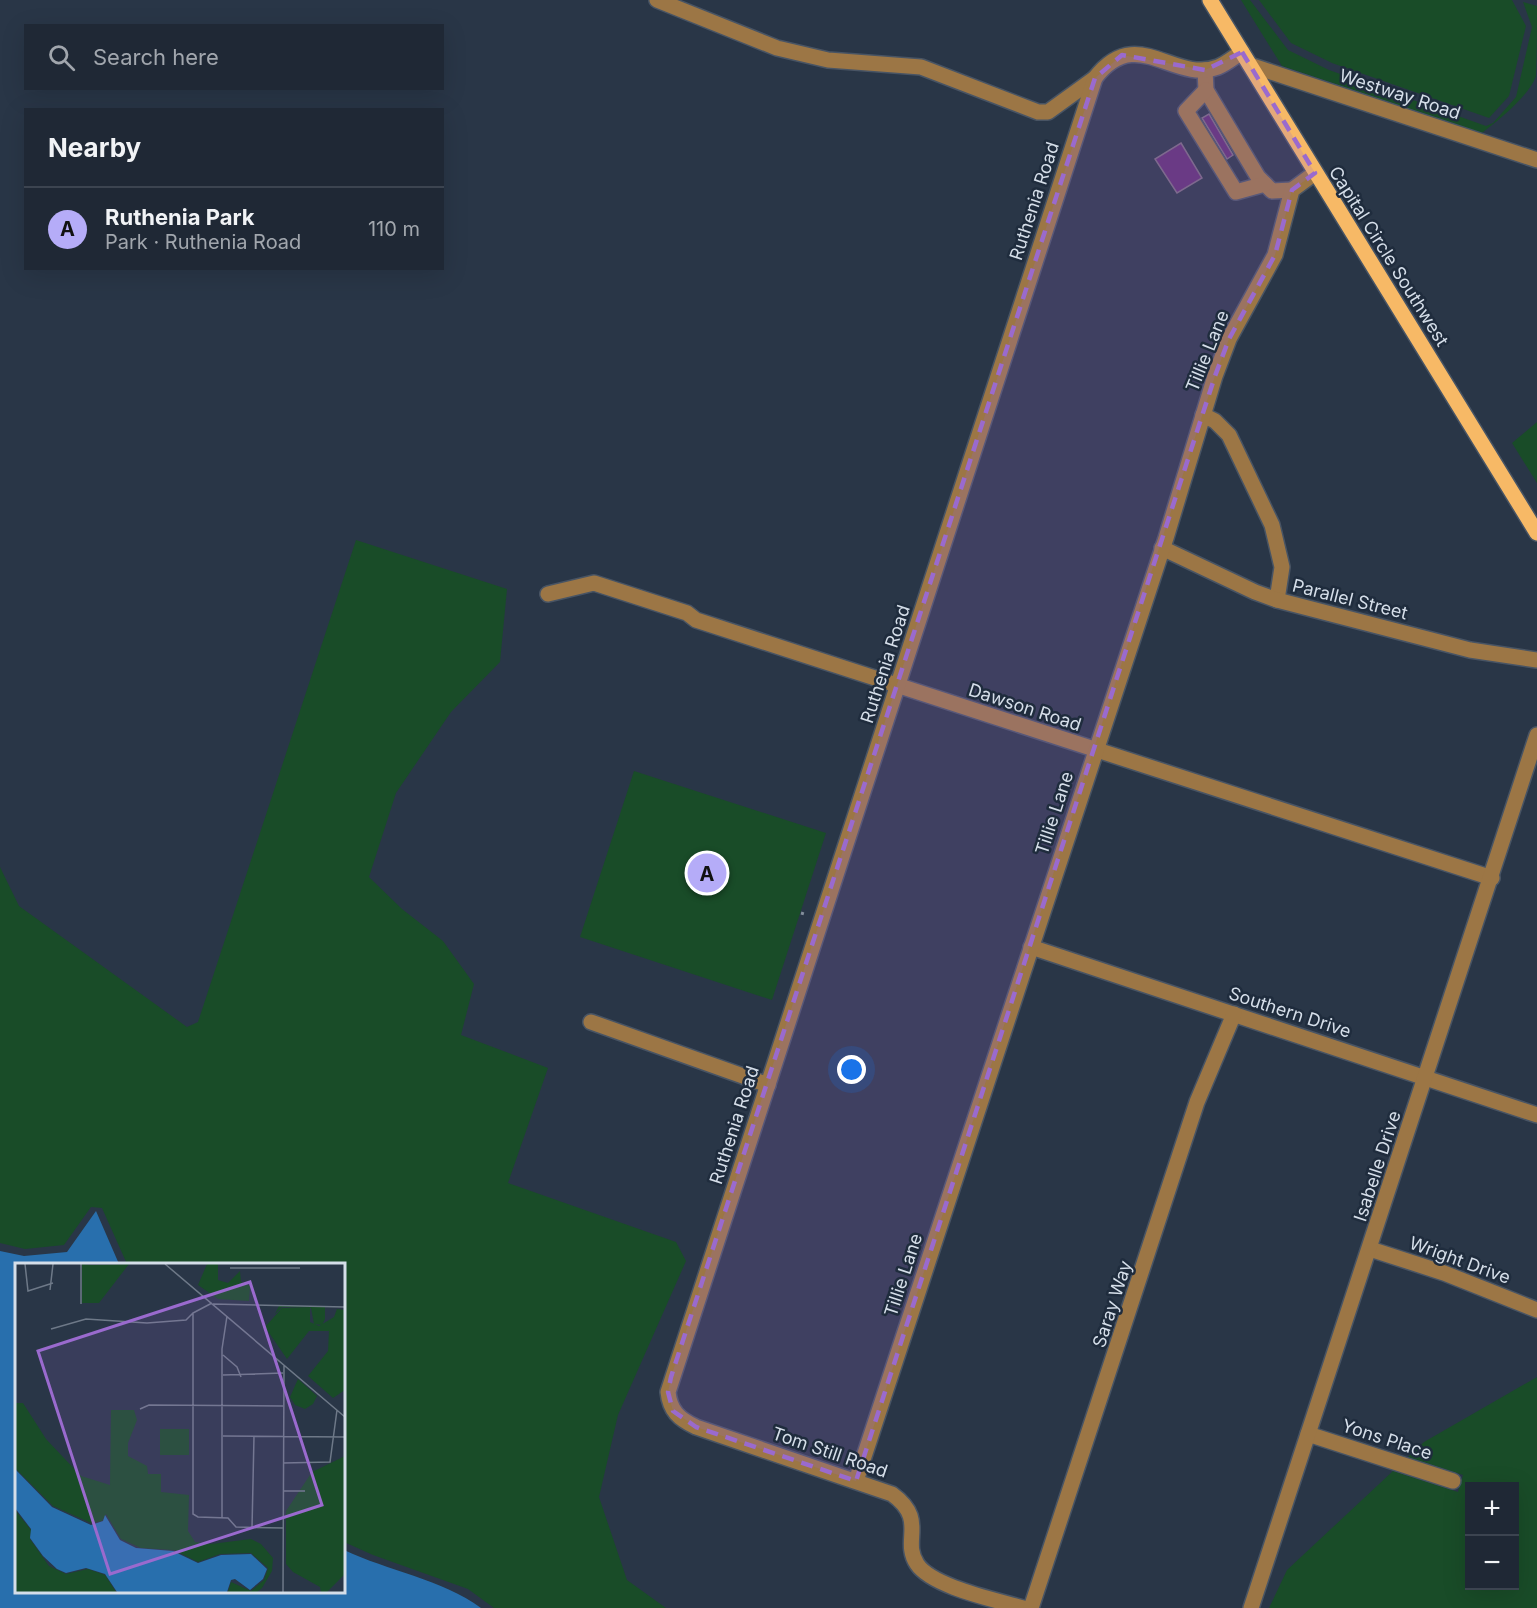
<!DOCTYPE html>
<html lang="en">
<head>
<meta charset="utf-8">
<style>
	body { margin:0; font-family:Inter,sans-serif; background:#27303d; color:#f1f3f6 }
	.controls { position:absolute; right:18px; bottom:18px; display:grid; overflow:hidden; border-radius:0px; box-shadow:0 6px 24px #0002 }
	.controls button { width:54px; height:54px; display:grid; place-items:center; padding:0; border:0; border-bottom:2px solid #3c4450; background:#1f2835; color:#f1f3f6; font:30px sans-serif }
	.you { position:absolute; left:852px; top:1070px; width:21px; height:21px; margin:-15px; border:4px solid #fff; border-radius:50%; background:#1a73e8; box-shadow:0 0 0 9px #1a73e833 }
	.badge { display:grid; place-items:center; width:39px; height:39px; border-radius:50%; background:#b5acf8; color:#111; font-size:20px; font-weight:700 }
	.pin { position:absolute; translate:-50% -50%; border:3px solid #fff; box-shadow:0 2px 6px #0006 }
	.list { margin:0; padding:0; list-style:none }
	h2 { display:flex; justify-content:space-between; align-items:center; height:78px; margin:0; padding:0 24px; font-size:26px }
	h2 small { font-size:20px; font-weight:400; color:#a1a6ad }
	.list li { display:grid; grid-template-columns:39px 1fr auto; gap:18px; align-items:center; box-sizing:border-box; height:84px; padding:0 24px; border-top:2px solid #3c4450 }
	.list b { display:block; font-size:22px; white-space:nowrap }
	.list p { margin:0; font-size:20px; white-space:nowrap; color:#a1a6ad }
	.list em { font-size:20px; font-style:normal; color:#a1a6ad }
	.icon { flex:none; width:33px; height:33px; fill:none; stroke:currentColor; stroke-width:2; stroke-linecap:round; stroke-linejoin:round }
	.map { position:relative; flex:none; width:1537px; height:1608px; overflow:hidden }
	.search { position:absolute; background:#1f2835; box-shadow:0 6px 24px #0002; left:24px; top:24px; width:420px; height:66px; display:flex; align-items:center; gap:15px; box-sizing:border-box; padding:0 21px; border-radius:0px; color:#a1a6ad; font-size:22px }
	.panel { position:absolute; background:#1f2835; box-shadow:0 6px 24px #0002; left:24px; top:108px; width:420px; height:162px; border-radius:0px }
	.map>svg:first-child { display:block }
</style>
</head>
<body>
<div class="map">
<svg width="1537" height="1608" viewBox="0 0 1537 1608">
	<rect width="100%" height="100%" fill="#293647"/>
	<g fill="#194c28" fill-rule="evenodd">
		<path d="M1241,0H1250L1288,50L1329,70L1486,126L1493,123L1516,97L1532,27L1523,2L1537,6C1537,25 1537,59 1536,76C1530,95 1498,121 1482,133L1282,66Z"/>
		<polygon points="1259,0 1512,0 1526,26 1509,96 1489,118 1332,63 1291,43"/>
		<polygon points="1537,422 1537,483 1512,443"/>
		<polygon points="356,540 507,589 500,662 451,712 396,793 369,877 402,909 443,941 474,984 461,1035 548,1068 508,1183 676,1242 686,1261 618,1415 599,1497 627,1580 666,1608 494,1608 468,1589 373,1555 344,1542 344,1264 127,1264 102,1208 91,1207 64,1245 25,1249 0,1243 0,867 19,906 187,1027 198,1022"/>
		<polygon points="634,771 826,833 772,1000 580,937"/>
		<path d="M1537,1377V1608H1269L1287,1570L1393,1471L1458,1492L1463,1475L1408,1457L1424,1442ZM1470,1486H1514V1586H1470Z"/>
	</g>
	<path fill="#286fad" d="M96,1211L119,1264H16V1592H344V1550C388,1571 442,1579 481,1608H0V1251L24,1256L67,1252Z"/>
	<g fill="#5e2f74" stroke="#776a7f" stroke-width="1.5">
		<polygon points="1209,114 1233,155 1227,159 1202,118"/>
		<polygon points="1181,143 1202,178 1177,193 1155,159"/>
	</g>
	<g fill="none" stroke-linecap="round" stroke-linejoin="round">
		<g stroke="#485464" stroke-width="18">
			<g id="minor">
				<polyline points="657,0 777,48 828,60 921,67 1038,112 1048,112 1095,78"/>
				<polyline points="1250,65 1537,160"/>
				<polyline points="1205,70 1206,90 1258,177 1272,191 1292,190"/>
				<polyline points="1206,90 1186,111 1236,192 1265,184"/>
				<polyline points="1203,415 1215,421 1229,435 1272,525 1282,567 1277,600"/>
				<polyline points="1162,548 1255,592 1277,600 1470,650 1537,660"/>
				<polyline points="548,594 594,583 687,613 696,620 1492,878"/>
				<polyline points="1031,947 1537,1115"/>
				<polyline points="591,1022 768,1085"/>
				<polyline points="1370,1249 1444,1273 1537,1310"/>
				<polyline points="1308,1434 1453,1481"/>
				<polyline points="856,1481 1166,538 1215,376 1229,339 1275,255 1292,190 1315,173"/>
				<path d="M1023,1608C997,1600 932,1587 917,1564C901,1540 928,1520 892,1494L696,1427C679,1419 670,1411 668,1392L1095,78C1137,23 1173,84 1218,67C1226,64 1234,57 1242,52"/>
				<polyline points="1031,1608 1197,1102 1234,1014"/>
				<polyline points="1251,1608 1537,735"/>
			</g>
		</g>
		<g stroke="#485464" stroke-width="18">
			<polyline id="major" points="1210,0 1537,533"/>
		</g>
		<polyline stroke="#838e9b" stroke-width="3" stroke-dasharray="3 4.5" stroke-linecap="butt" points="801,913 808,915"/>
		<use href="#minor" stroke="#9c7645" stroke-width="15"/>
		<use href="#major" stroke="#f7b966" stroke-width="15"/>
	</g>
	<path fill="#9a6ace" fill-opacity="0.2" stroke="#9a6ace" stroke-width="4.5" stroke-dasharray="12 8" stroke-linejoin="round" d="M1242,52L1315,173L1292,190L1275,255L1229,339L1215,376L856,1481L696,1427L673,1411L668,1392L671,1377L1095,78L1122,55L1205,70Z"/>
	<g text-anchor="middle" dominant-baseline="central" stroke-width="5" stroke-linejoin="round" paint-order="stroke">
		<g font-size="18" fill="#d5dee9" stroke="#1f2c3d">
			<text transform="translate(1400 94) rotate(18)">Westway Road</text>
			<text transform="translate(1034 201) rotate(-72)">Ruthenia Road</text>
			<text transform="translate(1389 256) rotate(58)">Capital Circle Southwest</text>
			<text transform="translate(1207 351) rotate(-68)">Tillie Lane</text>
			<text transform="translate(1350 599) rotate(14)">Parallel Street</text>
			<text transform="translate(885 664) rotate(-72)">Ruthenia Road</text>
			<text transform="translate(1025 707) rotate(18)">Dawson Road</text>
			<text transform="translate(1054 813) rotate(-72)">Tillie Lane</text>
			<text transform="translate(1290 1012) rotate(18)">Southern Drive</text>
			<text transform="translate(734 1125) rotate(-72)">Ruthenia Road</text>
			<text transform="translate(1377 1166) rotate(-72)">Isabelle Drive</text>
			<text transform="translate(1460 1260) rotate(20)">Wright Drive</text>
			<text transform="translate(903 1275) rotate(-72)">Tillie Lane</text>
			<text transform="translate(1112 1304) rotate(-72)">Saray Way</text>
			<text transform="translate(1387 1439) rotate(18)">Yons Place</text>
			<text transform="translate(830 1452) rotate(19)">Tom Still Road</text>
		</g>
	</g>
	<g transform="translate(15 1263)">
		<rect width="330" height="330" fill="#293647"/>
		<path d="M67,1L77,2L114,1L84,40H67ZM192,1H203V17L213,20L225,8L226,19L235,23L234,38L203,36L183,22ZM264,43H310V56L307,62L299,61L296,45L267,44L260,51ZM267,45H295V59L304,63L319,54L322,46L330,47V127L318,135L293,113L313,88L314,68H294L272,96L250,64ZM283,116L302,133L298,141L290,146L280,142L275,134ZM0,140H8L31,176L66,213L95,222L96,147H119L122,157L113,180V193L132,203L133,211H146V229L174,232L173,268L180,279L196,281L236,276L246,281L258,295L257,308L247,325L242,329H213L216,319L236,328L249,317L253,305L236,290L205,291L183,299L159,287L126,285L106,276L91,251L87,258L76,260L38,243L0,205ZM145,166H174V192H145ZM330,193V311L312,329H306L305,324L278,309L271,301V248L297,209ZM0,247L16,267L15,276L34,303L51,311L73,306L90,312L101,329H0Z" fill="#194c28"/>
		<path d="M0,206L37,244L76,262L88,258L90,252L105,277L121,285L158,288L183,300L206,292L236,291L252,306L248,316L235,327L220,316L216,317L212,329H102L90,311L71,305L51,310L42,306L28,293L15,275L16,266L0,245Z" fill="#286fad"/>
		<path fill="none" stroke="#6e7988" stroke-width="1.5" d="M10,1L13,28L38,20M66,1V41M150,1L330,154M215,5H285M35,27L38,1M197,40L178,50V251L183,254L213,255L221,264L268,265M198,41L330,44M36,66L71,56L132,60L171,57L178,50M208,92L222,104L226,114M208,112L268,110M125,146L134,142L268,143M208,173L330,174M268,200L315,199L322,147M268,228H290M207,255V86L212,53M237,265L239,173M268,329L269,102"/>
		<path fill="#9a6ace" fill-opacity="0.15" stroke="#9a6ace" stroke-width="3" d="M235,19L307,242L95,311L23,88Z"/>
		<rect width="330" height="330" fill="none" stroke="#d5dee9" stroke-width="3"/>
	</g>
</svg>
<div class="controls">
<button>+</button>
<button>−</button>
</div>
<div class="you"></div>
<div class="pin badge" style="left:707px;top:873px">A</div>
<div class="search"><svg class="icon" aria-label="search" viewBox="0 0 24 24"><circle cx="10" cy="10" r="6"/><path d="M15 15l6 6"/></svg>Search here</div>
<section class="panel">
<h2>Nearby<small></small></h2>
<ul class="list">
<li><span class="badge">A</span><div><b>Ruthenia Park</b><p>Park · Ruthenia Road</p></div><em>110 m</em></li>
</ul>
</section>
</div>
</body>
</html>
